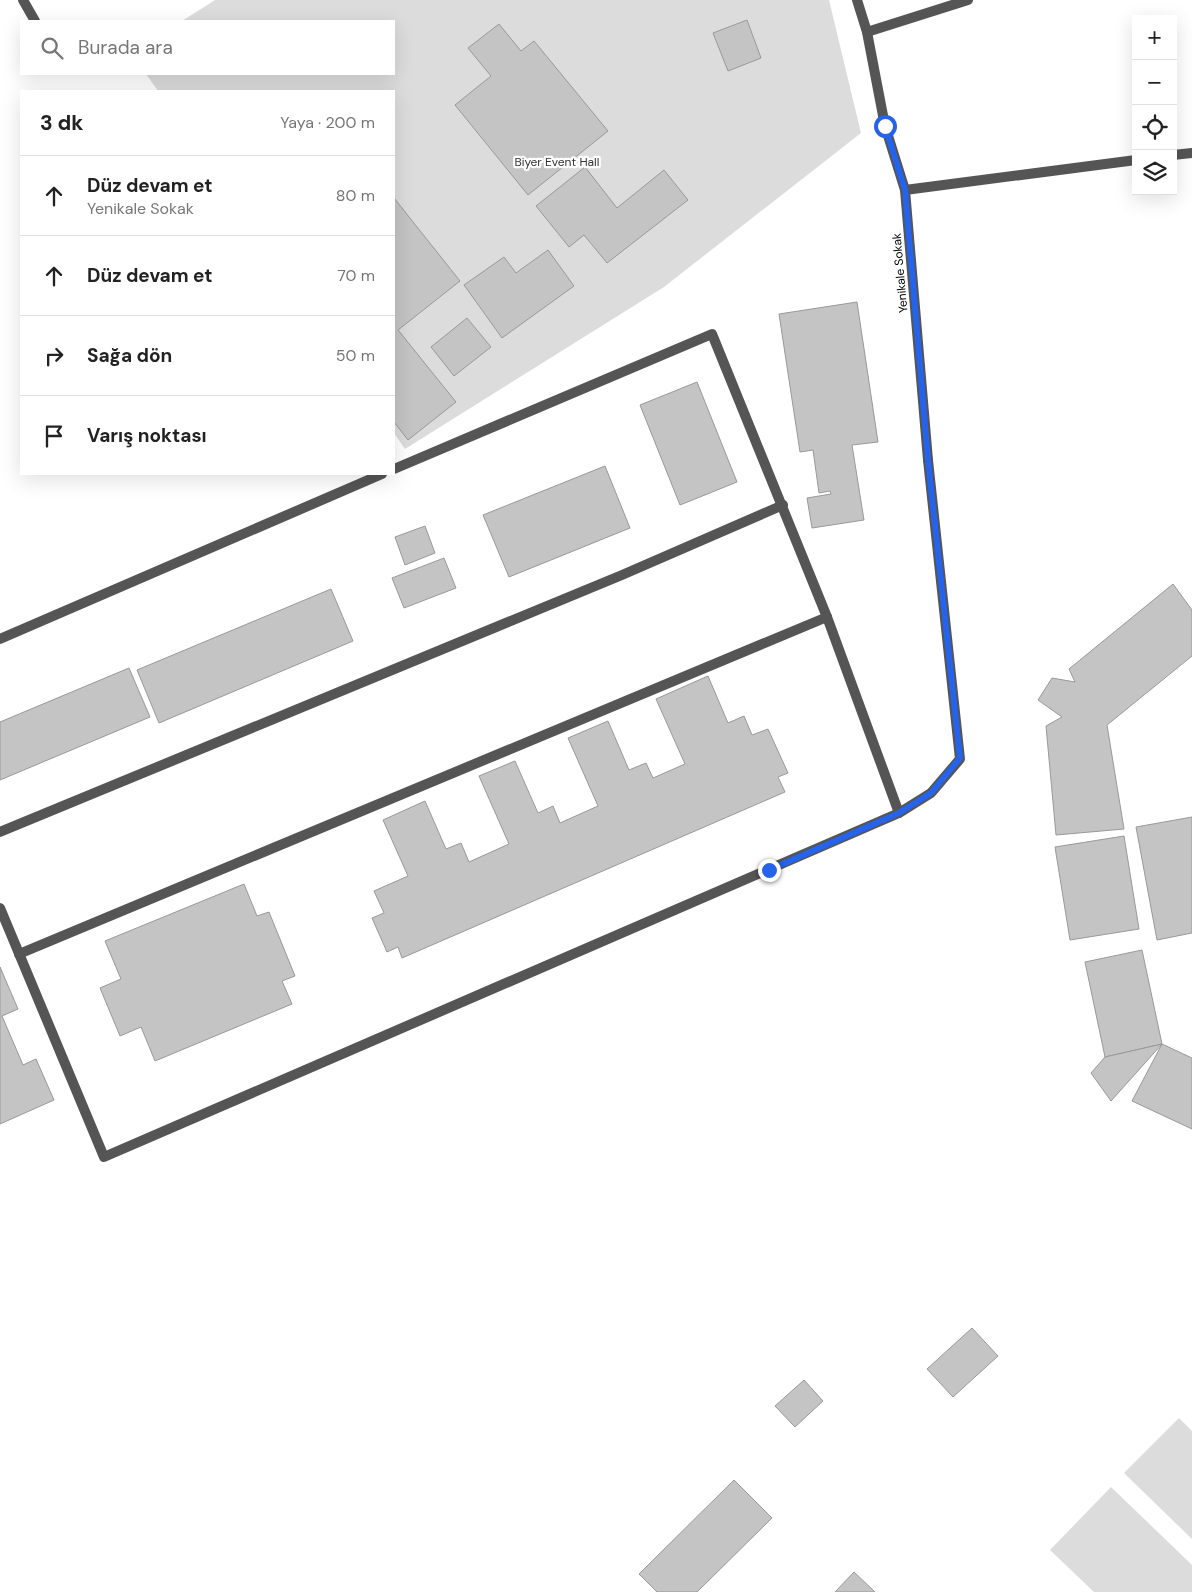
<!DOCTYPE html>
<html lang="tr">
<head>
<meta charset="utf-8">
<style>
	body { margin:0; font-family:"DM Sans",sans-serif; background:#f2f2f2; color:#222 }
	.controls { position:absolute; right:15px; top:15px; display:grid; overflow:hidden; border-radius:0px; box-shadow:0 5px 20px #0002 }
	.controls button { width:45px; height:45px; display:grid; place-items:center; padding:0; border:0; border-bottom:1px solid #e0e0e0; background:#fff; color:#222; font:25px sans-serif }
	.stop { position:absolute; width:15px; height:15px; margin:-11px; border:4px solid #2563eb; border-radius:50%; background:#fff }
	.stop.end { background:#2563eb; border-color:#fff; box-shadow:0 1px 5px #0008 }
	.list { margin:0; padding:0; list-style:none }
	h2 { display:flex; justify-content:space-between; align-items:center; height:65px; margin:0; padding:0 20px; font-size:21px }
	h2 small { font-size:16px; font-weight:400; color:#767676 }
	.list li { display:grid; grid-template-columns:32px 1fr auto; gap:15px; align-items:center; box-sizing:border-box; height:80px; padding:0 20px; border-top:1px solid #e0e0e0 }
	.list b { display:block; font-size:19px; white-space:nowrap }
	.list p { margin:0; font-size:16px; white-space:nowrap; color:#767676 }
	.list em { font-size:16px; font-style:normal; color:#767676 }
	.icon { flex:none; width:28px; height:28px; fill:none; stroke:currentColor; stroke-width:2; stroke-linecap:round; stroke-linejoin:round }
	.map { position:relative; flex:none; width:1192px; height:1592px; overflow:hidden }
	.search { position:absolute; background:#fff; box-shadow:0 5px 20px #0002; left:20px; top:20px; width:375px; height:55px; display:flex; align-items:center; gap:12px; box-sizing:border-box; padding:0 18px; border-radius:0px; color:#767676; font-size:19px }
	.panel { position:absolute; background:#fff; box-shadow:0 5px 20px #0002; left:20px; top:90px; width:375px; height:385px; border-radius:0px }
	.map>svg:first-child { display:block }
</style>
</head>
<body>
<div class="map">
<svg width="1192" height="1592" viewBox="0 0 1192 1592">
	<rect width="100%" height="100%" fill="#fff"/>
	<g fill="#dcdcdc">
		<polygon points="215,0 829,0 861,133 664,287 405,449 394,433 394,91 158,91 146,74 394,74 394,21 182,21"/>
		<polygon points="1179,1418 1192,1431 1192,1539 1124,1473"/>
		<polygon points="1111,1487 1192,1565 1192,1592 1094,1592 1050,1550"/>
	</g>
	<g fill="#c4c4c4" stroke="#999">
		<polygon points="747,20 761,58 728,71 713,33"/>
		<polygon points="499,24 521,51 534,41 608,131 528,195 455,105 491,76 468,48"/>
		<polygon points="585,167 617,208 664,170 688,200 607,263 584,235 569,247 536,206"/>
		<polygon points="394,198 460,281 398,330 456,402 408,440 394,422"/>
		<polygon points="548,250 574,286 502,338 464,285 504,257 516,273"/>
		<polygon points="857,302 878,442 852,445 864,520 812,528 807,498 831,494 830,491 819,493 813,450 800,452 779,314"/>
		<polygon points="467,318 491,347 454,376 431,347"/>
		<polygon points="697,382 737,482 680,505 640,405"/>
		<polygon points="605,466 630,528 509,577 483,515"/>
		<polygon points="425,526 435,553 405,565 395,537"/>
		<polygon points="444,558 456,588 404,608 392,578"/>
		<polygon points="1173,584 1192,610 1192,656 1107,725 1124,829 1056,835 1046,726 1062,717 1038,700 1052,678 1075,682 1069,669"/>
		<polygon points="331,589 353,641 159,723 137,670"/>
		<polygon points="129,668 150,717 0,780 0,722"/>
		<polygon points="708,676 728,723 744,716 752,735 768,729 788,773 778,777 785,792 402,958 398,947 387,952 372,918 384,913 374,891 408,876 383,820 425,801 446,849 461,843 469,862 509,844 479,776 515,761 538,813 553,806 560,823 598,806 568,738 608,721 629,770 646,763 653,778 685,764 656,699"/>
		<polygon points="1192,817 1192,933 1157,940 1136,827"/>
		<polygon points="1124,836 1139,929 1070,940 1055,847"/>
		<polygon points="244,884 257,916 269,912 295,976 282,981 292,1004 155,1061 141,1027 120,1036 100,988 121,979 105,941"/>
		<polygon points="1142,950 1162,1044 1105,1057 1085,962"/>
		<polygon points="0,967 18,1009 2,1016 23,1065 36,1059 54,1100 0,1124"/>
		<polygon points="1162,1044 1192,1058 1192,1129 1132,1101"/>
		<polygon points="1162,1044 1111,1101 1091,1073 1105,1057"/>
		<polygon points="972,1328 998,1356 953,1397 927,1369"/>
		<polygon points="804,1380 823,1401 795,1427 775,1406"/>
		<polygon points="734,1480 772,1518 697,1592 657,1592 639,1574"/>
		<polygon points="854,1572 875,1592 835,1592"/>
	</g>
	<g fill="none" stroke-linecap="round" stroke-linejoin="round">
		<g stroke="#555" stroke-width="10">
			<polyline points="394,469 712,334 827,617 899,813"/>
			<polyline points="0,639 382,474"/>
			<polyline points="0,832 622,575 783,505"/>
			<polyline points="0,908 104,1157 899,813 931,793 960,759 928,460"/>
			<polyline points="19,954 827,617"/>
		</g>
		<g stroke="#555" stroke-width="10">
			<polyline points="23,0 35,21"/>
			<polyline points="857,0 867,32 885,126 905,190 928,460"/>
			<polyline points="867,32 968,0"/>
			<polyline points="1173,155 1192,153"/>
			<polyline points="905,190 1136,160"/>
		</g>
	</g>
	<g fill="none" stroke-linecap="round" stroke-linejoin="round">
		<polyline stroke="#2563eb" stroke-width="6" points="769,870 899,813 931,793 960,758 928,460 905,190 885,126"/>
	</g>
	<g text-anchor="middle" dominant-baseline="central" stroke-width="4.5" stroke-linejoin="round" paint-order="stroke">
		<g font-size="12" fill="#333" stroke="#fff">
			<text x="557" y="162">Biyer Event Hall</text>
		</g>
		<g font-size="12" fill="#000" stroke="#fff">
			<text transform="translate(900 273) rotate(-95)">Yenikale Sokak</text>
		</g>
	</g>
</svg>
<div class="controls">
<button>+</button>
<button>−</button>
<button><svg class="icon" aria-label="locate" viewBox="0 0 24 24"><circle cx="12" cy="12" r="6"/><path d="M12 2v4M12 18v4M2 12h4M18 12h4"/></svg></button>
<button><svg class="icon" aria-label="layers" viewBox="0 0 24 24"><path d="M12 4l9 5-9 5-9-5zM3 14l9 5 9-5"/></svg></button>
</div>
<div class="stop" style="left:885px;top:126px"></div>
<div class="stop end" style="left:769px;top:870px"></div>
<div class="search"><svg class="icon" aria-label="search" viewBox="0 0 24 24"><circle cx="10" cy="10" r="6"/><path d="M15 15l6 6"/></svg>Burada ara</div>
<section class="panel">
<h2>3 dk<small>Yaya · 200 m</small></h2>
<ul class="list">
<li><svg class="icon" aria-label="ahead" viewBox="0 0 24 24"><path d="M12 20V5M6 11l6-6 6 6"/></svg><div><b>Düz devam et</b><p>Yenikale Sokak</p></div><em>80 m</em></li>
<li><svg class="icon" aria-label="ahead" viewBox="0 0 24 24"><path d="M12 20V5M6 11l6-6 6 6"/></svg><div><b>Düz devam et</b></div><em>70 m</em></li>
<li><svg class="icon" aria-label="right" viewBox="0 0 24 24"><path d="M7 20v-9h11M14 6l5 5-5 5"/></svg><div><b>Sağa dön</b></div><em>50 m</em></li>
<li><svg class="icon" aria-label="arrive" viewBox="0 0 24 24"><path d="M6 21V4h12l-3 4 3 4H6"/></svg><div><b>Varış noktası</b></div></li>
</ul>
</section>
</div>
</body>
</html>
